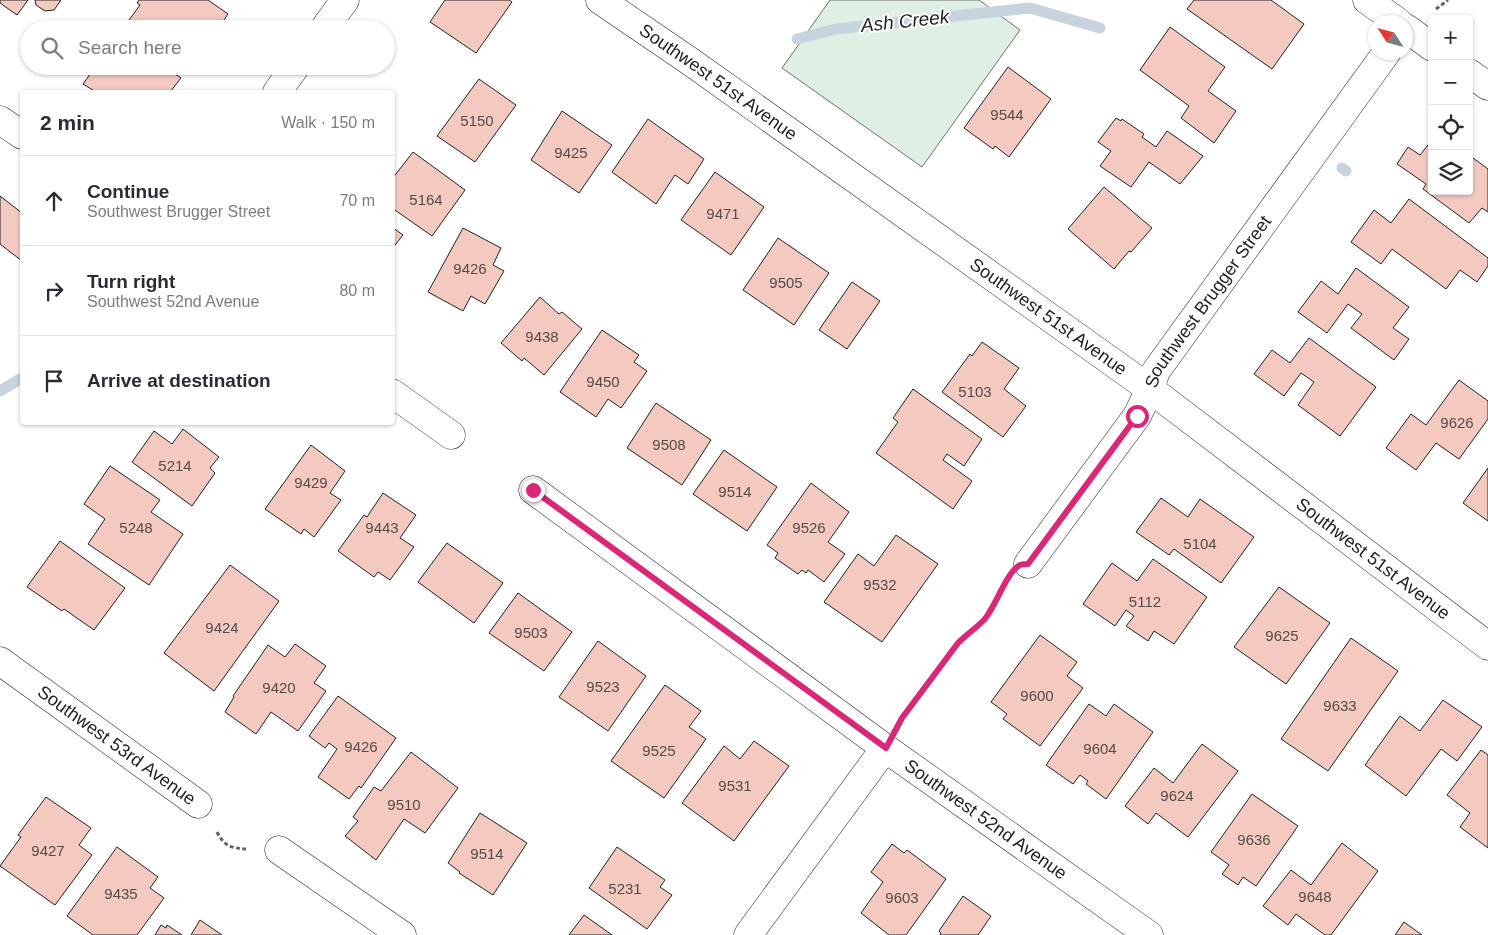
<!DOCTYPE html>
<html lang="en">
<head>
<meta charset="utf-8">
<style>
	body { margin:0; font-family:Helvetica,sans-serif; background:#f2f2f3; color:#2b2b33 }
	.controls { position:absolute; right:15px; top:15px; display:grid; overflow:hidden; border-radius:5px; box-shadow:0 1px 4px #0004 }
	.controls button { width:45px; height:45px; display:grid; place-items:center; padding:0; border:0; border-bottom:1px solid #e1e1e2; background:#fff; color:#2b2b33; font:25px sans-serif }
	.compass { position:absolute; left:1368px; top:15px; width:45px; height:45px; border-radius:50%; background:#fff; box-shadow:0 1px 4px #0004; rotate:306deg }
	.stop { position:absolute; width:15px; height:15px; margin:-11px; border:4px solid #db2777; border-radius:50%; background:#fff }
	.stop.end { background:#db2777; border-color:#fff; box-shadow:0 1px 5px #0008 }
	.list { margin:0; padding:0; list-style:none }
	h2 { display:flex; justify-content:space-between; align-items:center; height:65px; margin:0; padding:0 20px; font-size:21px }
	h2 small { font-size:16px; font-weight:400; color:#7c7c81 }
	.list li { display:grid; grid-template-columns:32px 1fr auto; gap:15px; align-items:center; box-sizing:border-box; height:90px; padding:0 20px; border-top:1px solid #e1e1e2 }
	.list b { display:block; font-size:19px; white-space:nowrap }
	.list p { margin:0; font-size:16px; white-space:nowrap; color:#7c7c81 }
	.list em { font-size:16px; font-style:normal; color:#7c7c81 }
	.icon { flex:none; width:28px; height:28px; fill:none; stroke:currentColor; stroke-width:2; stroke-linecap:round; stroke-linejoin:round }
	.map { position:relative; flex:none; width:1488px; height:935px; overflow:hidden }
	.search { position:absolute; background:#fff; box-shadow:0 1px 4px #0004; left:20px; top:20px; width:375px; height:55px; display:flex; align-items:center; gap:12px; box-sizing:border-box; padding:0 18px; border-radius:28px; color:#7c7c81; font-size:19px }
	.panel { position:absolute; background:#fff; box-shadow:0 1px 4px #0004; left:20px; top:90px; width:375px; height:335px; border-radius:5px }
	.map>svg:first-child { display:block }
</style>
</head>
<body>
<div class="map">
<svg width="1488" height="935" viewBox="0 0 1488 935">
	<rect width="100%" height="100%" fill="#fff"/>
	<polygon fill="#e0efe3" stroke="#6f6f6f" points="830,0 979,0 1020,30 922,167 782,68"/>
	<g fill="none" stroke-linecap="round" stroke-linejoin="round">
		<g stroke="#c7d3dd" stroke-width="11">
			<polyline points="797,39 836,29 1030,8 1100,28"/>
			<polyline points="1342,168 1346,171"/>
			<polyline points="0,391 22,378"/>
		</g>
	</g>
	<g fill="#f3c9c0" stroke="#222">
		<polygon points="0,0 28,0 17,15 0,3"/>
		<polygon points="35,0 61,0 54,10 45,11 36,5"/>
		<polygon points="139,0 208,0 228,14 218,29 185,29 179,25 177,29 142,29 129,20 140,5 137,3"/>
		<polygon points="445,0 509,0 512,2 476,53 430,22"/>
		<polygon points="1194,0 1271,0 1304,24 1272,69 1187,9"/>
		<polygon points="1170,27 1225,67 1208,91 1236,111 1214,143 1181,118 1189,106 1140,70"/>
		<polygon points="93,66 164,66 181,78 170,92 96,92 83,84 93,70 91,68"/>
		<polygon points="1008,67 1051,99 1009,157 995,146 993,149 964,128"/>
		<polygon points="479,79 516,105 475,162 437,136"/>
		<polygon points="562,111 612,145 579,193 531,160"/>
		<polygon points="1116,118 1121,121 1122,119 1144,134 1142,137 1156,147 1167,131 1203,156 1180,184 1149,162 1131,187 1100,166 1111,151 1098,142"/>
		<polygon points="648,119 704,159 688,184 675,175 656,204 612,172"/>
		<polygon points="1432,140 1432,191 1469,191 1469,155 1488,169 1488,212 1482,208 1469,223 1423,189 1426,184 1397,164 1408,147 1420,155"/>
		<polygon points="413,152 465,190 432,236 392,208 392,179"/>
		<polygon points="715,172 764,207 731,255 681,220"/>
		<polygon points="1104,187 1152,228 1131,252 1129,251 1114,269 1068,229"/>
		<polygon points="0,196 22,213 22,261 0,244"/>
		<polygon points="1409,199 1488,258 1488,266 1477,282 1460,270 1446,289 1392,249 1381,264 1351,242 1374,210 1391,223"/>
		<polygon points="392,227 403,235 392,249"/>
		<polygon points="463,228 501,248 493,265 504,271 485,304 471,296 463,311 428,292"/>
		<polygon points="778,238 829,273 794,325 743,290"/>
		<polygon points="1356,268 1409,307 1393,328 1409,339 1394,360 1351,328 1362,314 1348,304 1327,333 1298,312 1321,281 1338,294"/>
		<polygon points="852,282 880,301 847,349 819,330"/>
		<polygon points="540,297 559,314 562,312 582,329 544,375 524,358 522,361 501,343"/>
		<polygon points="602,330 639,355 634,362 647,371 621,408 608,399 596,417 560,392"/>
		<polygon points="1309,338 1376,387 1340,436 1298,405 1314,382 1301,373 1284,396 1254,374 1272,350 1290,363"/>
		<polygon points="982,342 1019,368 1004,389 1026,406 1003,437 942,392 970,354 972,356"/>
		<polygon points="1459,380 1488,401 1488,419 1459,459 1436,443 1416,470 1386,448 1411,414 1426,425"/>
		<polygon points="913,389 982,439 964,466 947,454 943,460 972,481 953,509 876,453 898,422 893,418"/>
		<polygon points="656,403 711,440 682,485 627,448"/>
		<polygon points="183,429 219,457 210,468 215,473 192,506 132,462 154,431 172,444"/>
		<polygon points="311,445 345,471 330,493 341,500 314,537 304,529 301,534 265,509"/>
		<polygon points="724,450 777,487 747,531 693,494"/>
		<polygon points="110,466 160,500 151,512 183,534 149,585 88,544 105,519 84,504"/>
		<polygon points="1488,468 1488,521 1463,503"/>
		<polygon points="811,483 849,512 828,542 845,554 824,582 808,570 806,573 802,570 798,574 775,558 778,553 767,545"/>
		<polygon points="383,493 416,515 400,538 414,547 390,580 378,572 374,577 338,551 364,515 367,517"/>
		<polygon points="1161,498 1188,517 1200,499 1254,537 1221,583 1174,549 1169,555 1136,532"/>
		<polygon points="896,535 938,564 882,642 824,602 858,554 874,566"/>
		<polygon points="60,541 125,588 94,630 64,609 62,611 27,587"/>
		<polygon points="447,543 503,583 474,623 418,582"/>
		<polygon points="1153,559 1207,597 1174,644 1154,631 1148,641 1126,626 1134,616 1126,610 1115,626 1083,604 1112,563 1137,581"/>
		<polygon points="230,565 279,601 214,691 164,653"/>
		<polygon points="1279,587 1330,623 1286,684 1234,647"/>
		<polygon points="518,593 572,632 544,671 489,633"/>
		<polygon points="1040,635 1077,662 1067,676 1083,688 1040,746 1003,719 1007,714 991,702"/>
		<polygon points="1351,638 1398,671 1328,771 1281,739"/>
		<polygon points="598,641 646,676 608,731 559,697"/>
		<polygon points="295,644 326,666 314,683 326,691 298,731 271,712 256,734 225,712 234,697 233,696 268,645 285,657"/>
		<polygon points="665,685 701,711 689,727 706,739 664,798 611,761"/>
		<polygon points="338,696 396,738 361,788 359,786 349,799 318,777 337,749 329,743 325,748 309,736"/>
		<polygon points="1443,700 1482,727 1457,761 1441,749 1406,796 1365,765 1400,716 1420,731"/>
		<polygon points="1089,704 1106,716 1114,704 1153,732 1106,799 1086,784 1088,781 1080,775 1073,784 1046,765"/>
		<polygon points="754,741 789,766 734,841 682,803 724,746 740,759"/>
		<polygon points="1202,744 1238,771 1188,837 1156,813 1148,824 1125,806 1154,768 1173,783"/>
		<polygon points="1481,750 1488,755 1488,848 1460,827 1470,813 1447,795"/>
		<polygon points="411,752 458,788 425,833 404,819 376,860 345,836 358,821 353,817 374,787 381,791"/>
		<polygon points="1252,794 1298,826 1256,886 1243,877 1238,885 1222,874 1229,865 1211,852"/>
		<polygon points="46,797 91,828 79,845 92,855 55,905 0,866 21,837 18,835"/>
		<polygon points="480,813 527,843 493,895 459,873 460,872 448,863"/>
		<polygon points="1342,843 1378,871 1331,935 1325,935 1296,914 1288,925 1263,906 1291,870 1311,885"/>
		<polygon points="892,844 904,853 907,850 946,879 906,935 889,935 861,913 883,882 871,872"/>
		<polygon points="117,847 158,877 150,888 164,898 137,935 93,935 67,916"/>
		<polygon points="617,847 665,880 660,887 672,895 647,929 589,888"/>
		<polygon points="963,896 991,916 978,935 940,935 941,933 939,931"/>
		<polygon points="584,915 612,935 569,935"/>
		<polygon points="200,920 222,935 191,935"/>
		<polygon points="1404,922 1422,935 1395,935"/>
		<polygon points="161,925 166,928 167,925 182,935 155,935"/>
	</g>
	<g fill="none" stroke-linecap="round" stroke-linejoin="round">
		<g stroke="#222" stroke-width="29">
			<g id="minor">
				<path id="s1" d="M600,0L691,62L1150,389L1488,646"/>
				<polyline points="1367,0 1398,22"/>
				<polyline points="1406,28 1432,47"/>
				<polyline points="324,29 345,0"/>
				<polyline points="1469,73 1488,86"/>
				<polyline points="277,92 296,66"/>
				<polyline points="0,120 22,135"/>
				<polyline points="392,393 451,435"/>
				<path id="s2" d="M533,490L885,748L1149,935"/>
				<path id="s3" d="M1028,564L1137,416L1150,389L1156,371L1387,52"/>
				<path id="s4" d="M0,661L198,804"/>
				<polyline points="279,850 402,935"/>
				<polyline points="748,935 885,748"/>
			</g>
		</g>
		<g stroke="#646464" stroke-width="3" stroke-dasharray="4 2.5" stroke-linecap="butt">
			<polyline points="1436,9 1448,0"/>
			<path d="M901,719L958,643C965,635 974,629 982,621C992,612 998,598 1004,586"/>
			<path d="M217,832C224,846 231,848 246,849"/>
		</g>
		<use href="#minor" stroke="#fff" stroke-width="28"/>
	</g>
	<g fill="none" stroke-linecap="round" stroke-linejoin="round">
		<path stroke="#db2777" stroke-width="6" d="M533,490L886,748L902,718L958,643C966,635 976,628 984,620C995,608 1007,571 1020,565C1023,564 1025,564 1028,564L1137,416"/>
	</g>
	<g text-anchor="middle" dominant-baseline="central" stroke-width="4" stroke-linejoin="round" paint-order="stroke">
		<g font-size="15" fill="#564c4a">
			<text x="1007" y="114">9544</text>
			<text x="477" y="120">5150</text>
			<text x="571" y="152">9425</text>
			<text x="426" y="199">5164</text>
			<text x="723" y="213">9471</text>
			<text x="470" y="268">9426</text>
			<text x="786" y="282">9505</text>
			<text x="542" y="336">9438</text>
			<text x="603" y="381">9450</text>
			<text x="975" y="391">5103</text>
			<text x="1457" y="422">9626</text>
			<text x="669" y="444">9508</text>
			<text x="175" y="465">5214</text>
			<text x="311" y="482">9429</text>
			<text x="735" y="491">9514</text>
			<text x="136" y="527">5248</text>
			<text x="382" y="527">9443</text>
			<text x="809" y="527">9526</text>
			<text x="1200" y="543">5104</text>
			<text x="880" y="584">9532</text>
			<text x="1145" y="601">5112</text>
			<text x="222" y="627">9424</text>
			<text x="531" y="632">9503</text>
			<text x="1282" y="635">9625</text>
			<text x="603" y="686">9523</text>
			<text x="279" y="687">9420</text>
			<text x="1037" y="695">9600</text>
			<text x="1340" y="705">9633</text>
			<text x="361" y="746">9426</text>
			<text x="1100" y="748">9604</text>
			<text x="659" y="750">9525</text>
			<text x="735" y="785">9531</text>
			<text x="1177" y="795">9624</text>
			<text x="404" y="804">9510</text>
			<text x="1254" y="839">9636</text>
			<text x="48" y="850">9427</text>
			<text x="487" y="853">9514</text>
			<text x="625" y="888">5231</text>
			<text x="121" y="893">9435</text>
			<text x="1315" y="896">9648</text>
			<text x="902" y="897">9603</text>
		</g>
		<g font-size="18" fill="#222" stroke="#fff">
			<text stroke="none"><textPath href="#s1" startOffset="144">Southwest 51st Avenue</textPath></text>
			<text stroke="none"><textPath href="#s3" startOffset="319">Southwest Brugger Street</textPath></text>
			<text stroke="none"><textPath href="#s1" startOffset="549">Southwest 51st Avenue</textPath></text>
			<text stroke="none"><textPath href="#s1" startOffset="954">Southwest 51st Avenue</textPath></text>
			<text stroke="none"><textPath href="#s4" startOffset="144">Southwest 53rd Avenue</textPath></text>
			<text stroke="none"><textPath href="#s2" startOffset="560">Southwest 52nd Avenue</textPath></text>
		</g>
		<g font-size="19" font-style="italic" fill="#222" stroke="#fff">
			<text transform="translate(905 21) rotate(-6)">Ash Creek</text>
		</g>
	</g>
</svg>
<div class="controls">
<button>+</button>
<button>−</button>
<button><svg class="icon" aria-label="locate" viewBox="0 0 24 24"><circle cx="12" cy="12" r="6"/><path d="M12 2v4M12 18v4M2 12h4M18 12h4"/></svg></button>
<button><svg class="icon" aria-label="layers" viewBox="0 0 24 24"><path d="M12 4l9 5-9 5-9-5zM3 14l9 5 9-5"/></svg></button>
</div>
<svg class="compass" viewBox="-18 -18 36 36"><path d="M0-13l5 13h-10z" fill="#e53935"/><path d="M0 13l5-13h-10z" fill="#7c7c81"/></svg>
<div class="stop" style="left:1137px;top:416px"></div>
<div class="stop end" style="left:533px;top:490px"></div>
<div class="search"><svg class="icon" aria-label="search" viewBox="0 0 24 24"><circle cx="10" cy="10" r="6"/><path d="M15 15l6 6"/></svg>Search here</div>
<section class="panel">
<h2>2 min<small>Walk · 150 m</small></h2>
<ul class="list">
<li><svg class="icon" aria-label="ahead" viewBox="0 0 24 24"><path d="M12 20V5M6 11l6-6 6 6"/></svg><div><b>Continue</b><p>Southwest Brugger Street</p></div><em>70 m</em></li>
<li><svg class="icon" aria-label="right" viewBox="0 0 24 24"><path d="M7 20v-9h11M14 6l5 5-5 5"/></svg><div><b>Turn right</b><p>Southwest 52nd Avenue</p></div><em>80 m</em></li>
<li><svg class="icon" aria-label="arrive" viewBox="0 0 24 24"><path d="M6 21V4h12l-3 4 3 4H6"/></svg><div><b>Arrive at destination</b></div></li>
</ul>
</section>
</div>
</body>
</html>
